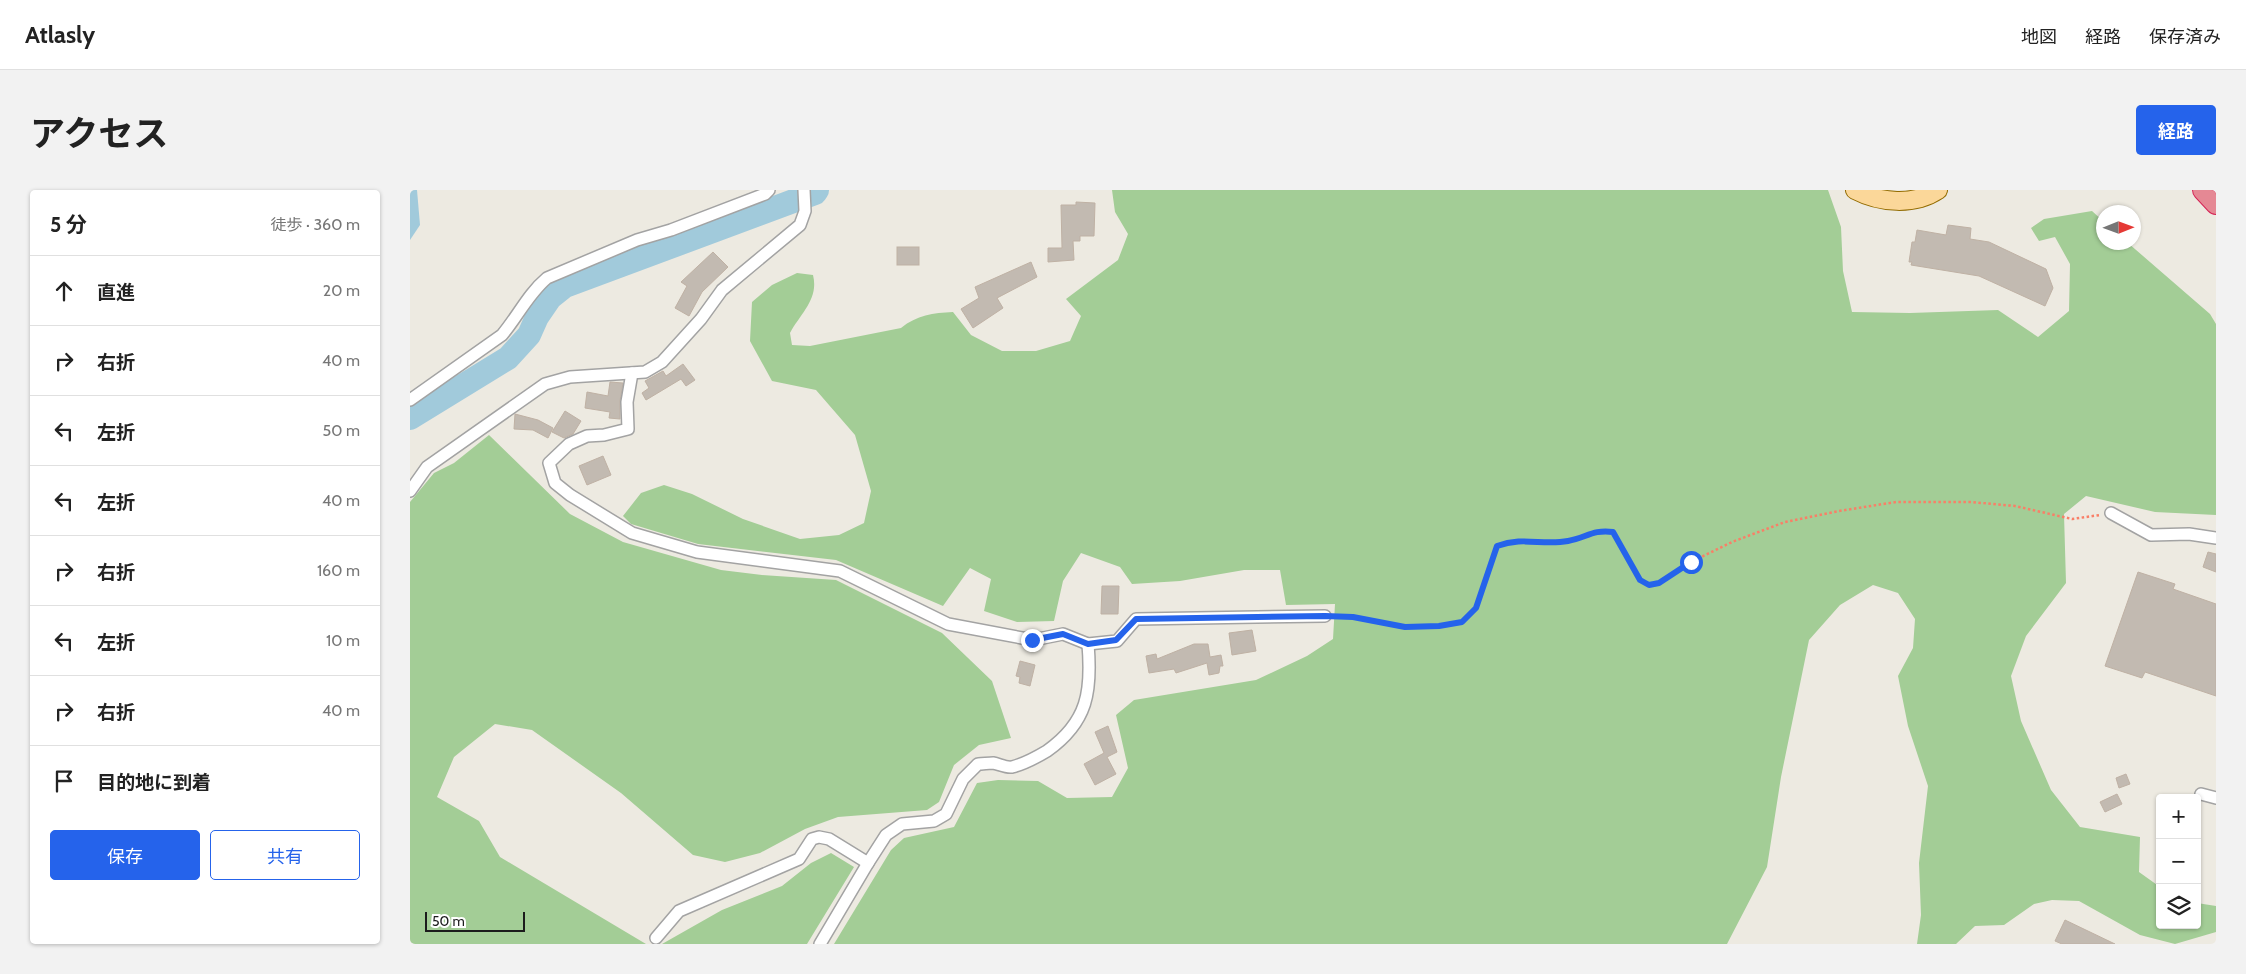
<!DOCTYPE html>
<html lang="ja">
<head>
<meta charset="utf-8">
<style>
	body { margin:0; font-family:Cabin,"Noto Sans JP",sans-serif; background:#f2f2f2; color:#222 }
	.controls { position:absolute; right:15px; bottom:15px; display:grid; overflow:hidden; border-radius:5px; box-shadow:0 1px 4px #0004 }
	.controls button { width:45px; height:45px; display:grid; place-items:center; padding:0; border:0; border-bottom:1px solid #e0e0e0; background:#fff; color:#222; font:25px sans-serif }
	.compass { position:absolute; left:1686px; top:15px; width:45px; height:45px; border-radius:50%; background:#fff; box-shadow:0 1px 4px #0004; rotate:89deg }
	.scale { position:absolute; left:15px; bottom:12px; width:100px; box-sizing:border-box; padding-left:5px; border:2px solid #1c1c1c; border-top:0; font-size:14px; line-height:18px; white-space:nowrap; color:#1c1c1c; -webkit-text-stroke:4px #fff; paint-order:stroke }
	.stop { position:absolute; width:15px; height:15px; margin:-11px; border:4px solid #2563eb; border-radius:50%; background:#fff }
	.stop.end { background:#2563eb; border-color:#fff; box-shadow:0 1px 5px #0008 }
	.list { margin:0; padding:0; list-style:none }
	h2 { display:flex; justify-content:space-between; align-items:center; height:65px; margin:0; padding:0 20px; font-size:21px }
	h2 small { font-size:16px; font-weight:400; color:#767676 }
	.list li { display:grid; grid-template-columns:32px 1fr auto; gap:15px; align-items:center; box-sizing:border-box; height:70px; padding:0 20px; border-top:1px solid #e0e0e0 }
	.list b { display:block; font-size:19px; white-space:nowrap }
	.list em { font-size:16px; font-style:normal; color:#767676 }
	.actions { display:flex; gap:10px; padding:15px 20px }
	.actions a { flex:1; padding:11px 0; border:1px solid #2563eb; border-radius:5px; text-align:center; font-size:18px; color:#2563eb }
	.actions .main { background:#2563eb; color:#fff }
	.icon { flex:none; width:28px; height:28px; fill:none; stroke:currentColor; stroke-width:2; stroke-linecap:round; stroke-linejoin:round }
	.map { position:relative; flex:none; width:1806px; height:754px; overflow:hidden; border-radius:5px }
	header { display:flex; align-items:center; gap:30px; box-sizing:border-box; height:70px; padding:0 25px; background:#fff; border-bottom:1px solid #e0e0e0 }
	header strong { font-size:24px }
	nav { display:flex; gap:28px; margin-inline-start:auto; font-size:18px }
	.intro { display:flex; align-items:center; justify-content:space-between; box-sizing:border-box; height:120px; padding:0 30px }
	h1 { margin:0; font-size:35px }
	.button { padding:12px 22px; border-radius:5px; background:#2563eb; color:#fff; font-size:18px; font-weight:700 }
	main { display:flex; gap:30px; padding:0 30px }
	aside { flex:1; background:#fff; border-radius:5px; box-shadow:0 1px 4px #0004 }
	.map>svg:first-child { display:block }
</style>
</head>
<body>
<header>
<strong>Atlasly</strong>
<nav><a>地図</a><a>経路</a><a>保存済み</a></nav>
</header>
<div class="intro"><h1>アクセス</h1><a class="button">経路</a></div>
<main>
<aside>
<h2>5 分<small>徒歩 · 360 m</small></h2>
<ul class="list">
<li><svg class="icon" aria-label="ahead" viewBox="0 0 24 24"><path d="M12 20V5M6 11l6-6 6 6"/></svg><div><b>直進</b></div><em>20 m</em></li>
<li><svg class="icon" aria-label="right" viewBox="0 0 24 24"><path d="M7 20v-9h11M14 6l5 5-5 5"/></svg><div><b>右折</b></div><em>40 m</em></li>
<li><svg class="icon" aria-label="left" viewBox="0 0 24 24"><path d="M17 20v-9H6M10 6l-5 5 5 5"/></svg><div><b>左折</b></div><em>50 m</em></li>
<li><svg class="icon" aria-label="left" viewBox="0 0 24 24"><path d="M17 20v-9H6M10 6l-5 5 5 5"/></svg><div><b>左折</b></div><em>40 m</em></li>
<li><svg class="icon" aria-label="right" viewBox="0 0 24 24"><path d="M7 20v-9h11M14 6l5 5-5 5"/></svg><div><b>右折</b></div><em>160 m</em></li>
<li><svg class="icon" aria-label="left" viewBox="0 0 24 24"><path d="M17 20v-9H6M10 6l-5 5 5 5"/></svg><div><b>左折</b></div><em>10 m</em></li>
<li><svg class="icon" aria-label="right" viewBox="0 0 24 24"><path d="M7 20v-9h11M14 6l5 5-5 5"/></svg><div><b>右折</b></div><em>40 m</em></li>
<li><svg class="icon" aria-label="arrive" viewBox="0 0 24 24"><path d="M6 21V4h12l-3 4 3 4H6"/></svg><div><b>目的地に到着</b></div></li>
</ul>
<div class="actions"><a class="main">保存</a><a>共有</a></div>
</aside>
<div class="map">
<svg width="1806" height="754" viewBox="0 0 1806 754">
	<rect width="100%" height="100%" fill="#edeae1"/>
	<g fill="#a3cd96">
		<path d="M702,0H1418L1431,37L1433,81L1442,122L1500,123L1588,120L1628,147L1659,121L1660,74L1645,47L1629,51L1621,38L1634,29L1682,21L1693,31L1694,52L1718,53L1800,124L1806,134V325L1745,322L1676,306L1654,324L1656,393L1616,446L1601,486L1611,531L1641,600L1670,637L1730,647L1729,682L1750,697V735H1787V713L1806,716V742L1765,754L1730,745L1669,711L1642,710L1624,714L1594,735L1565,736L1546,754H1507L1511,725L1509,673L1518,596L1498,536L1488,486L1503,458L1505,429L1488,403L1463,395L1430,415L1399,450L1371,587L1357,677L1317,754H424L481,660L494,648L544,637L567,593L588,590L628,591L657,608L702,607L718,578L706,525L724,510L846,490L897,466L923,449L925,414L876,415L870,380H834L770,391L722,394L710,377L671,363L653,391L644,431L607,432L574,421L581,389L560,378L533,416L426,370L288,354L221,334L213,326L231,303L254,295L282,304L333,329L390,349L429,345L454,333L461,301L445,245L406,200L362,191L340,151L342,112L362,95L387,83L403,85C409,109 391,123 380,143L382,155L400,156L491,138C507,125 523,123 543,122L561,145L592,161H626L660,151L671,126L656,109L708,70L718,44L705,22Z"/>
		<polygon points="79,245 160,324 213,352 311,380 352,385 426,390 532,443 582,491 601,548 569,555 544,575 529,612 517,620 428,627 395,639 350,663 315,672 283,665 211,603 122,540 85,534 44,567 27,607 69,631 90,667 236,754 0,754 0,312 24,283 44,273"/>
		<polygon points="421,663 444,677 397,754 252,754 312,720 372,696 401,673"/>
	</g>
	<polygon fill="#a1cadb" points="0,0 7,0 10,35 0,50"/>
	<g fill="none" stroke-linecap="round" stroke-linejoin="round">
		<polyline stroke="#a1cadb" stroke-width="24" points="0,228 98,168 119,145 127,127 140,108 155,96 405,3 407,0"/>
	</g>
	<g fill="#c2bab1" stroke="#bfb1a4">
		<polygon points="666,12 685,13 684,46 670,46 670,51 663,51 664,70 638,72 638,58 652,58 651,15 666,15"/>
		<polygon points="1538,35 1561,38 1560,49 1579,52 1636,79 1643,98 1635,116 1569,86 1501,75 1502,72 1499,72 1502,52 1505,52 1507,40 1536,45"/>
		<rect x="487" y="57" width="22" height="18"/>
		<polygon points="303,62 318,77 292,102 279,126 265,118 277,96 271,92"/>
		<polygon points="621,72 627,87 587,108 593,118 563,138 551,119 569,108 565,97"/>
		<polygon points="273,174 285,190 276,196 271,189 236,210 232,203 239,198 235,191 253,181 256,186"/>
		<polygon points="200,192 213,193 210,211 210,229 199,228 200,222 175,218 177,202 198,206"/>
		<polygon points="155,221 171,231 163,244 154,248 142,242"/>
		<polygon points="105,224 128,230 143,238 138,248 123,240 104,239"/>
		<polygon points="193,266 201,285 177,295 169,276"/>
		<polygon points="1798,362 1806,364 1806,382 1793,377"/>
		<polygon points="1728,382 1765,394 1763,399 1806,414 1806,506 1735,482 1732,488 1695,476"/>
		<polygon points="692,396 709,396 708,424 691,424"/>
		<polygon points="842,440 846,461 822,465 819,443"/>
		<polygon points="784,454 798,454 800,467 811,465 813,476 810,476 809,483 799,485 797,473 766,483 764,479 739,483 736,466 746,464 747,469"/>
		<polygon points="610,471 625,475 620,496 609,493 610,487 606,486"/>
		<polygon points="698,536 707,562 697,567 706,584 685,595 674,574 694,563 685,542"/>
		<polygon points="1716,584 1720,594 1709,598 1706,588"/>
		<polygon points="1707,604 1712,614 1695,622 1690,612"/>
		<polygon points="1655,730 1705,754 1652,754 1645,751"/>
	</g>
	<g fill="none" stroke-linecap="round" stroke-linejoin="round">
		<g stroke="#a3a3a3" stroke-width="14">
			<g id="minor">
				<polyline points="222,183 217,212 218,239 194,245 177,246 159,254 139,273 145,293 160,305 222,343 287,362 430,381 538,434 623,450 653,444 678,454 707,451 726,429 915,426"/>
				<path d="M0,210L92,145C108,126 118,104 137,88L227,50L261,40L355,4L359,0"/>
				<polyline points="0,301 17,277 135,194 160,187 235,182 252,172 291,129 312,100 390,35 395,21 394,0"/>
				<polyline points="1701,323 1741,345 1779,344 1806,348"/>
				<polyline points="1791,604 1806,608"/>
				<polyline points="246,748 269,721 389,669 402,649 409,647 419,649 458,673"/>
				<path d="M410,754L458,673L476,645L492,634L524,631L536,624L553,589L568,574C573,574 578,573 583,573C589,574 596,578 602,577C614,574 627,567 637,561C678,532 682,501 678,454"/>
			</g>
		</g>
		<g stroke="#936c01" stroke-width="20">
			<path id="primary" d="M1445,0C1470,13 1504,16 1528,0"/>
		</g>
		<g stroke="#d52455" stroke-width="22">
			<polyline id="motorway" points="1793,0 1806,14"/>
		</g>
		<path stroke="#f97f67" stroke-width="2.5" stroke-dasharray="2.5 2.5" stroke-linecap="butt" d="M927,427H943L995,437L1029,436L1052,432L1066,418L1087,356C1114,346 1132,355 1158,351C1176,348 1183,339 1203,343L1230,390L1239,395L1249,393L1281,372L1322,352L1375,332L1429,321L1486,312H1561L1605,316L1662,329L1690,325"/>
		<use href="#minor" stroke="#fff" stroke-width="11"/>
		<use href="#primary" stroke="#fbd799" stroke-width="18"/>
		<use href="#motorway" stroke="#e58894" stroke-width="20"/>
	</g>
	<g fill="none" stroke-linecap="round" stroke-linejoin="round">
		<path stroke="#2563eb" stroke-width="6" d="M622,450L653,444L678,454L706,450L726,429L915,426L943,427L995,437L1029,436L1052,432L1066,418L1087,356C1114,346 1132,356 1158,351C1176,348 1183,339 1203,342L1230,390L1239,395L1249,393L1281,372"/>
	</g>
</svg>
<div class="controls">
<button>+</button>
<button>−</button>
<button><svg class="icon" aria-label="layers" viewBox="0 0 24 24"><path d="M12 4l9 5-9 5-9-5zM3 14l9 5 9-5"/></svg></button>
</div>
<svg class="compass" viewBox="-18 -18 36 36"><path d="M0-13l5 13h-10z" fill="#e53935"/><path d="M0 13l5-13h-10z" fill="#767676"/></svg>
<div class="scale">50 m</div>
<div class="stop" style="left:1281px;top:372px"></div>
<div class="stop end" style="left:622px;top:450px"></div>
</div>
</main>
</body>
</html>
